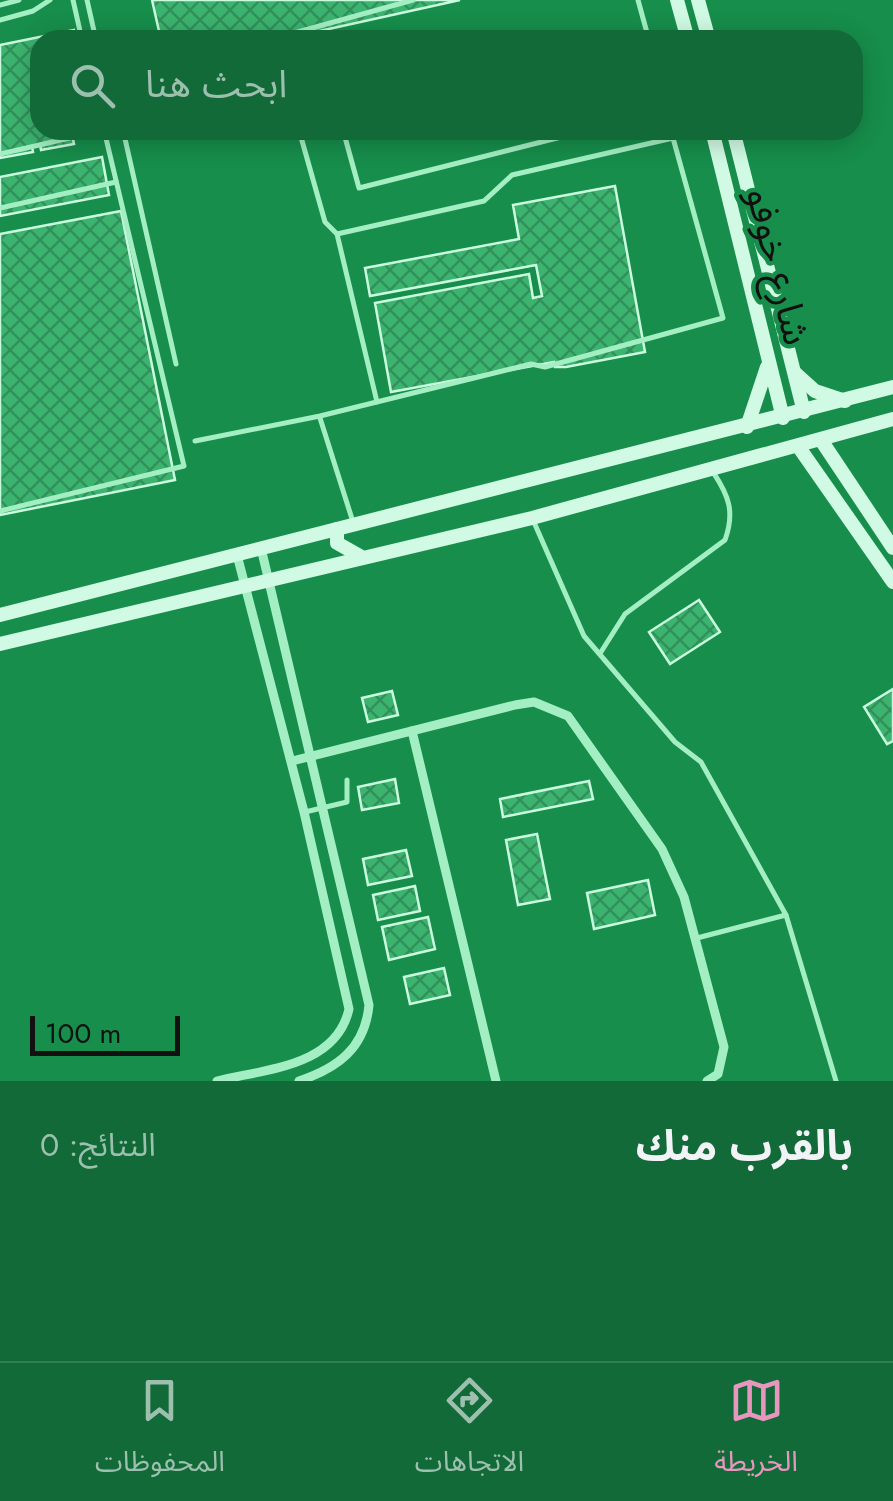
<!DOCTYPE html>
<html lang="ar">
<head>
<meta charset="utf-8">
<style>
	body { margin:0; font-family:Jost,"Noto Sans Arabic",sans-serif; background:#1a6f40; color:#f1f3f6; direction:rtl }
	.scale { position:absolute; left:30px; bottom:25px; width:150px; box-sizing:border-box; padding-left:10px; border:5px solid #111; border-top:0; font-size:28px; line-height:35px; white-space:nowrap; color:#111; -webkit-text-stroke:8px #178e4b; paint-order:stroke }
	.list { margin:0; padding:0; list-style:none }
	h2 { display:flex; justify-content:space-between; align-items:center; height:130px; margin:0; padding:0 40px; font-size:42px }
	h2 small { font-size:32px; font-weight:400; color:#9cbfae }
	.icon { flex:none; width:55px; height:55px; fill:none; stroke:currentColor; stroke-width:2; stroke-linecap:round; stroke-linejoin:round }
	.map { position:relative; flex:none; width:893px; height:1081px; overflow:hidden; direction:ltr }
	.search { position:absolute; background:#116a38; box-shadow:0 5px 25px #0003; left:30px; right:30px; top:30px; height:110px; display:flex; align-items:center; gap:25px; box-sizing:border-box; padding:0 35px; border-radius:30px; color:#9cbfae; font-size:38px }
	.sheet { height:280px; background:#116a38 }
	nav { display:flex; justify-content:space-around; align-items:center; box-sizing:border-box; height:140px; border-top:2px solid #307d53; background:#116a38; font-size:28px; color:#9cbfae }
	nav a { display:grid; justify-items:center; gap:5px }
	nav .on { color:#e797bd }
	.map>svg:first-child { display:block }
</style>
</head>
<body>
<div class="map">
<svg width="893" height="1081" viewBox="0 0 893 1081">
	<defs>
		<pattern id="building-cross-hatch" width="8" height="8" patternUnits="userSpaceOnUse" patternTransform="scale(2.5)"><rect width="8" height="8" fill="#3cb46f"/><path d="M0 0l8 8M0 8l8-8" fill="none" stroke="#31915a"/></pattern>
	</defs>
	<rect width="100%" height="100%" fill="#178e4b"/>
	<g fill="url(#building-cross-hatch)" stroke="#c9fbde" stroke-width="2.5">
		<polygon points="152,0 460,0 279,40 161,40"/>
		<polygon points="74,30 76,40 40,40 40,130 94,130 73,139 74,144 41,150 40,145 32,146 33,152 0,158 0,45"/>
		<polygon points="102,157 109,195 0,216 0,177"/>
		<polygon points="615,186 645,352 566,367 555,367 554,362 391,392 375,303 529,274 533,298 542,296 536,265 370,296 365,268 519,239 513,205"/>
		<polygon points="121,211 175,480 0,515 0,234"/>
		<polygon points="699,600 720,632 670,664 649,632"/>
		<polygon points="893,689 893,741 887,744 864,707"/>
		<polygon points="392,691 398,715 368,722 362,698"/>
		<polygon points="395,779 399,803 362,810 358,787"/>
		<polygon points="589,781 593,799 503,817 500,799"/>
		<polygon points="537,834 550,899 518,905 506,840"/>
		<polygon points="406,850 412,876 368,885 363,859"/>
		<polygon points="648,880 655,915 594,929 587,893"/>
		<polygon points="415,886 420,911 378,920 373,895"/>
		<polygon points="428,917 435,949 389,960 382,927"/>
		<polygon points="444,968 450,995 410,1004 404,977"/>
	</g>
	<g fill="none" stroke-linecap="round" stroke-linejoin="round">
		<g stroke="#a3efc3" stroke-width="5">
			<polyline points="73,0 82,40"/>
			<polyline points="87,0 96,40"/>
			<polyline points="638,0 649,40"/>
			<polyline points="0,5 19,0"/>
			<polyline points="0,20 33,11 50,0"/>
			<polyline points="269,40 413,0"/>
			<polyline points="123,130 176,364"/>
			<polyline points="299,130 325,222 337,234 377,402"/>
			<polyline points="343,130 359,188 589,130"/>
			<polyline points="0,154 104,130"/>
			<polyline points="0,208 116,182"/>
			<polyline points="320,418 353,522"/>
			<polyline points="195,441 320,416 531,364 545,367 723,318 673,138 512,175 484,201 337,234"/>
			<polyline points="0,511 184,466 104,130"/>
			<polyline points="533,520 584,636 675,742 701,762 786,915 836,1081"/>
			<path d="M601,652L625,614L725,540C735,512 729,496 713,472"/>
			<polyline points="305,812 347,802 347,780"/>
			<polyline points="697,938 786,915"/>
		</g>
		<g stroke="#a3efc3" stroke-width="9">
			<path d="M261,548L369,1005C365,1048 338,1068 299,1081"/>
			<polyline points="412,731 496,1081"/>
			<polyline points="292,761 515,705 534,702 568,716 662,849 684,897 724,1047 718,1074 707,1081"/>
			<path d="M217,1081C265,1069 336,1067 349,1009L304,812L237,555"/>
		</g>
		<g stroke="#d0fae3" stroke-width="14">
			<polyline points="677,0 688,40"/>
			<polyline points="698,0 709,40"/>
			<polyline points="712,130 783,418"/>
			<polyline points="733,130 804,412"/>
			<polyline points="795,373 815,391 845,401"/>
			<polyline points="747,427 767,367"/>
			<polyline points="821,440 893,548"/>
			<polyline points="798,446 893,582"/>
			<polyline points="337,529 337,543 360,556"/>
			<polyline points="0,615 893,387"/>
			<polyline points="0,644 532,518 893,419"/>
		</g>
	</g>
	<g text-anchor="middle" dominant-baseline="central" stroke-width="9" stroke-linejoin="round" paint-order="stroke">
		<g font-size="38" fill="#111" stroke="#178e4b">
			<text transform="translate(779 266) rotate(76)">شارع خوفو</text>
		</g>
	</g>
</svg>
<div class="scale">100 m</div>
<div class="search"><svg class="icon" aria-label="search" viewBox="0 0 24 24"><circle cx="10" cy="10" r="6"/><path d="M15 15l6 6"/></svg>ابحث هنا</div>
</div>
<section class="sheet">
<h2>بالقرب منك<small>النتائج: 0</small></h2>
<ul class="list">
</ul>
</section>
<nav>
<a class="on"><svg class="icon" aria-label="map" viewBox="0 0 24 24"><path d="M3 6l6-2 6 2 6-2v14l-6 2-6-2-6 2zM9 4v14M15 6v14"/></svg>الخريطة</a>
<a><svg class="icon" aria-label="directions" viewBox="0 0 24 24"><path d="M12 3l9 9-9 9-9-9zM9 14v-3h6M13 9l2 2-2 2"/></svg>الاتجاهات</a>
<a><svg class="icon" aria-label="saved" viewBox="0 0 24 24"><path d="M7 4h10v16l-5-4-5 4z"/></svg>المحفوظات</a>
</nav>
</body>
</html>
